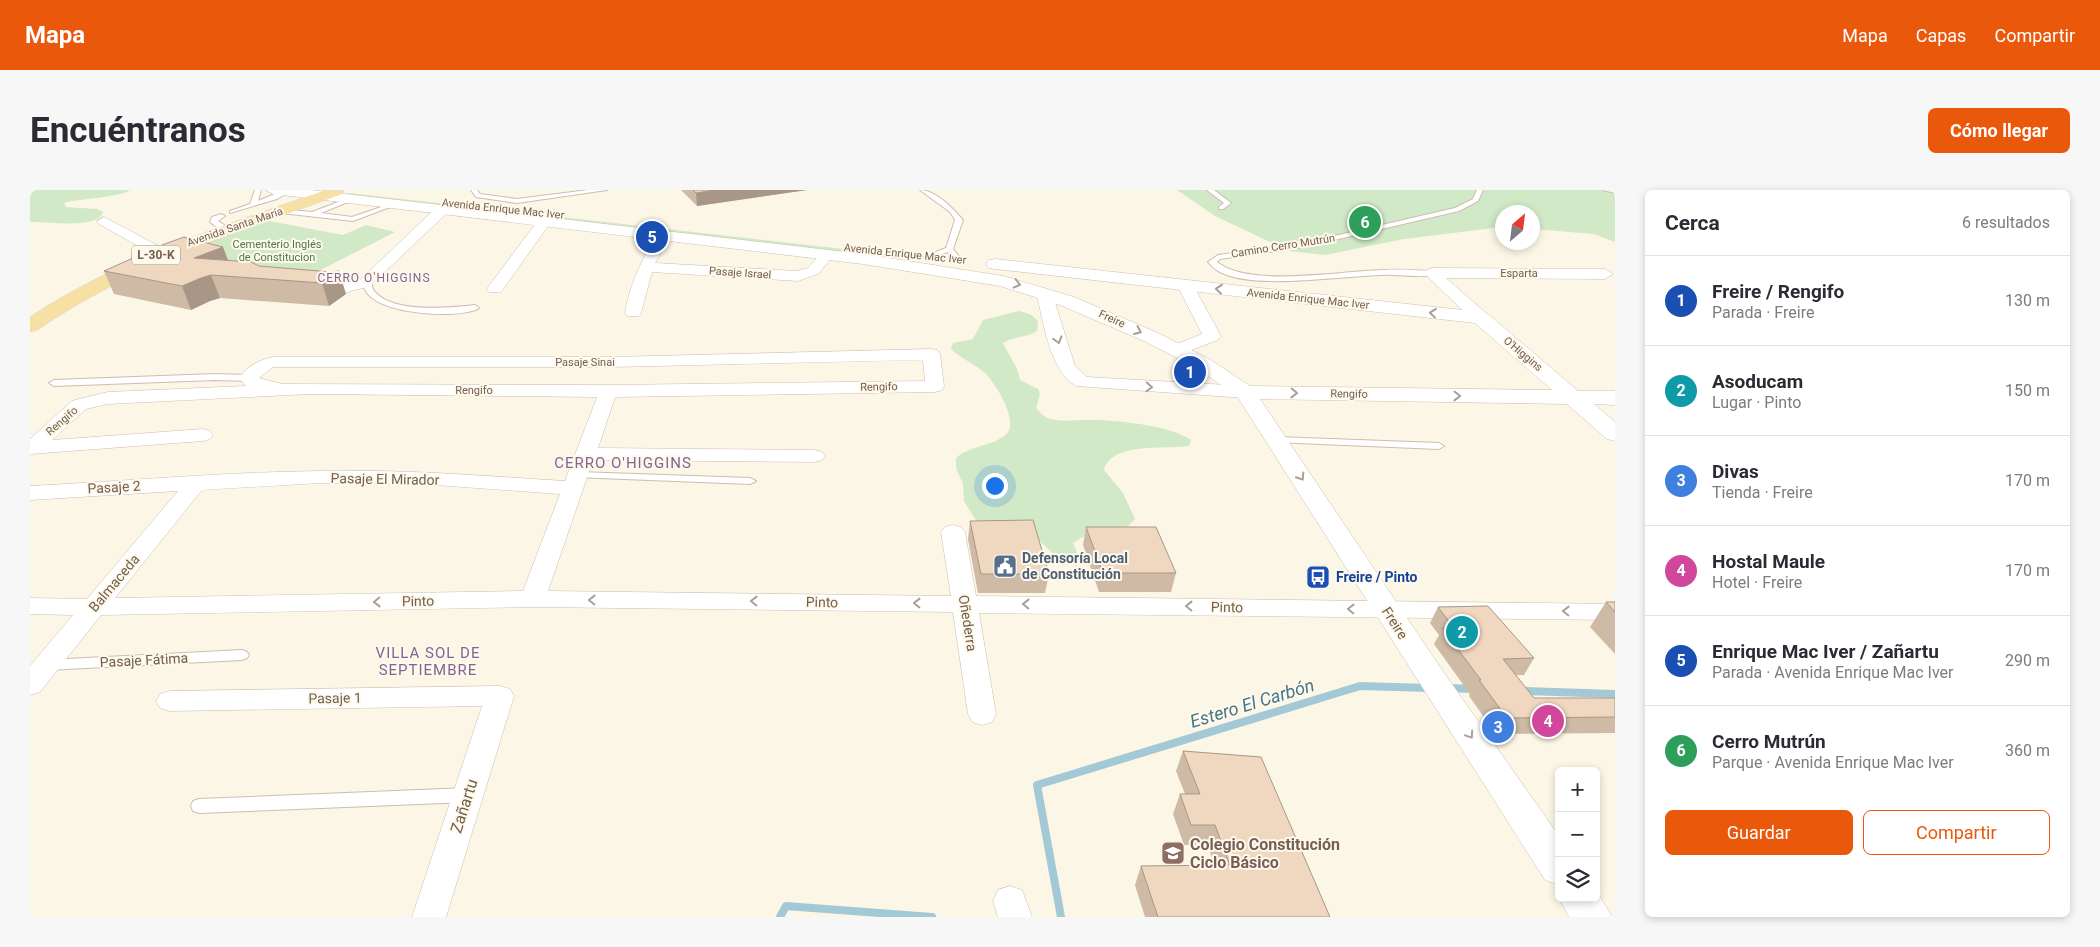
<!DOCTYPE html>
<html lang="es">
<head>
<meta charset="utf-8">
<style>
	body { margin:0; font-family:Roboto,sans-serif; background:#f7f7f7; color:#2b2b33 }
	.controls { position:absolute; right:15px; bottom:15px; display:grid; overflow:hidden; border-radius:8px; box-shadow:0 2px 8px #0003 }
	.controls button { width:45px; height:45px; display:grid; place-items:center; padding:0; border:0; border-bottom:1px solid #e1e1e2; background:#fff; color:#2b2b33; font:25px sans-serif }
	.compass { position:absolute; left:1465px; top:15px; width:45px; height:45px; border-radius:50%; background:#fff; box-shadow:0 2px 8px #0003; rotate:28deg }
	.you { position:absolute; left:964px; top:295px; width:18px; height:18px; margin:-12px; border:4px solid #fff; border-radius:50%; background:#1a73e8; box-shadow:0 0 0 8px #1a73e833 }
	.badge { display:grid; place-items:center; width:32px; height:32px; border-radius:50%; background:#ea580c; color:#fff; font-size:16px; font-weight:700 }
	.pin { position:absolute; translate:-50% -50%; border:2px solid #fff; box-shadow:0 1px 5px #0006 }
	.list { margin:0; padding:0; list-style:none }
	h2 { display:flex; justify-content:space-between; align-items:center; height:65px; margin:0; padding:0 20px; font-size:21px }
	h2 small { font-size:16px; font-weight:400; color:#7c7c81 }
	.list li { display:grid; grid-template-columns:32px 1fr auto; gap:15px; align-items:center; box-sizing:border-box; height:90px; padding:0 20px; border-top:1px solid #e1e1e2 }
	.list b { display:block; font-size:19px; white-space:nowrap }
	.list p { margin:0; font-size:16px; white-space:nowrap; color:#7c7c81 }
	.list em { font-size:16px; font-style:normal; color:#7c7c81 }
	.actions { display:flex; gap:10px; padding:15px 20px }
	.actions a { flex:1; padding:11px 0; border:1px solid #ea580c; border-radius:8px; text-align:center; font-size:18px; color:#ea580c }
	.actions .main { background:#ea580c; color:#fff }
	.icon { flex:none; width:28px; height:28px; fill:none; stroke:currentColor; stroke-width:2; stroke-linecap:round; stroke-linejoin:round }
	.map { position:relative; flex:none; width:1585px; height:727px; overflow:hidden; border-radius:8px }
	header { display:flex; align-items:center; gap:30px; box-sizing:border-box; height:70px; padding:0 25px; background:#ea580c; color:#fff }
	header strong { font-size:24px }
	nav { display:flex; gap:28px; margin-inline-start:auto; font-size:18px }
	.intro { display:flex; align-items:center; justify-content:space-between; box-sizing:border-box; height:120px; padding:0 30px }
	h1 { margin:0; font-size:35px }
	.button { padding:12px 22px; border-radius:8px; background:#ea580c; color:#fff; font-size:18px; font-weight:700 }
	main { display:flex; gap:30px; padding:0 30px }
	aside { flex:1; background:#fff; border-radius:8px; box-shadow:0 2px 8px #0003 }
	.map>svg:first-child { display:block }
</style>
</head>
<body>
<header>
<strong>Mapa</strong>
<nav><a>Mapa</a><a>Capas</a><a>Compartir</a></nav>
</header>
<div class="intro"><h1>Encuéntranos</h1><a class="button">Cómo llegar</a></div>
<main>
<div class="map">
<svg width="1585" height="727" viewBox="0 0 1585 727">
	<rect width="100%" height="100%" fill="#fcf6e7"/>
	<g fill="#d1e9c6">
		<path d="M0,0H100C88,8 51,8 34,13L36,17L67,19L73,22C68,40 16,31 0,32Z"/>
		<polygon points="1147,0 1585,0 1585,52 1564,44 1503,39 1502,22 1472,22 1472,37 1374,49 1295,65 1259,61 1185,26"/>
		<polygon points="319,3 884,67 861,69 311,6"/>
		<polygon points="239,31 313,45 336,35 365,42 271,90 148,63"/>
		<path d="M989,121C998,123 1003,124 1008,132L1007,141C996,148 984,146 973,153L987,179L990,190L1008,199L1010,204L1006,218C1010,223 1014,227 1021,229C1032,232 1044,230 1056,230C1082,229 1140,235 1161,250L1159,256C1135,260 1082,251 1074,280L1093,303L1105,329L1098,336L1058,344L1043,353L1047,362L1044,370H1029L1011,352L957,336L945,329L934,311L933,294L926,278V268C941,255 960,257 974,246C992,235 966,194 955,183C944,173 931,169 921,159L923,153L943,149L953,130Z"/>
	</g>
	<g fill="none" stroke-linecap="round" stroke-linejoin="round">
		<g stroke="#a3c9d6" stroke-width="8">
			<polyline points="1417,498 1444,499"/>
			<polyline points="1492,501 1585,504"/>
			<polyline points="750,727 756,716 902,727"/>
			<polyline points="1031,727 1007,595 1330,496 1399,498"/>
		</g>
		<g stroke="#cdbeae" stroke-width="2">
			<g id="lane">
				<polygon points="225,0 231,0 228,11 254,0 262,0 247,9 200,23 200,21 220,14"/>
				<polygon points="441,0 447,0 450,4 487,9 558,0 577,0 487,13 446,7"/>
				<path d="M890,0C905,0 923,18 933,30L923,59L932,70L931,72H925L918,62L897,69L893,67L916,58L925,30L920,22Z"/>
				<polygon points="1177,0 1184,0 1201,13 1193,19 1189,19 1189,17 1194,13"/>
				<path d="M1447,0H1453L1448,11L1429,21L1274,57L1190,69L1187,72C1219,98 1311,81 1352,80C1369,79 1385,80 1402,81L1406,83L1405,85C1387,88 1368,84 1351,85C1312,86 1223,100 1190,82C1185,80 1181,75 1178,72L1188,65L1274,53L1425,18L1443,9Z"/>
				<polygon points="1573,0 1585,0 1585,3"/>
				<polygon points="321,7 323,8 323,10 291,23 322,27 363,13 368,14 323,31 251,23 247,21 251,19 282,22"/>
				<polygon points="191,24 195,26 188,31 199,38 199,42 193,42 180,32 182,27"/>
				<path d="M334,89H340C342,94 342,100 346,103C365,123 419,118 445,115L449,118C434,130 326,126 334,89Z"/>
				<polygon points="185,184 218,185 223,188 218,191 185,190 24,196 19,193 24,190"/>
				<polygon points="1247,247 1409,253 1414,256 1409,259 1243,252 1242,250"/>
				<polygon points="548,282 720,288 726,291 720,294 544,287 542,285 544,283"/>
				<polygon points="212,460 217,462 219,465 217,468 212,470 17,480 12,479 10,475 12,471 17,470"/>
				<polygon points="438,598 444,600 446,605 444,610 438,612 169,623 163,621 161,616 163,611 169,609"/>
			</g>
		</g>
		<g stroke="#cdbeae" stroke-width="1">
			<g id="street">
				<polygon points="413,15 420,19 418,22 340,96 314,103 282,101 274,96 282,91 314,93 330,90 408,16"/>
				<polygon points="519,21 526,25 471,102 459,102 457,99 459,96 514,22"/>
				<polygon points="74,27 136,60 138,63 136,66 126,66 69,34 67,31"/>
				<path d="M634,42L641,46L625,73L767,81L778,78L792,62H802L804,65L788,84L768,91L622,82L611,123L609,126H597L595,123C600,93 612,68 629,43Z"/>
				<polygon points="1402,78 1575,79 1583,84 1575,89 1416,88 1457,124 1459,128 1457,132 1445,132 1397,86 1394,83 1397,80"/>
				<polygon points="1155,90 1163,95 1191,146 1188,150 1148,165 1142,164 1139,160 1142,156 1172,144 1147,95"/>
				<path d="M1014,98L1022,103L1045,176L1057,187L1215,196L1222,198L1224,202L1222,206L1215,208L1046,196C1018,178 1015,134 1006,103Z"/>
				<path d="M901,159L907,160L910,164L914,196L912,200L905,202L585,207L568,258L785,260L792,262L795,266L792,270L785,272L563,270L518,401L921,406L911,342L915,337L923,335L931,337L935,342L946,406L1585,414V430L949,423L966,524L962,532L952,535L942,532L938,524L923,422L503,417L71,425L10,502L0,505V476L43,425L0,424V408L57,409L148,301L0,310V296C98,291 194,282 292,281C373,279 454,286 535,291L567,207L280,204L78,214L56,219L22,250L173,239L180,241L183,245L180,249L173,251L0,264V249L42,211L49,209L78,202L216,196L209,188C217,176 229,170 243,167H582ZM893,170L895,191L578,195L252,194L229,188L243,177H582ZM291,293L392,294L530,304L493,401L85,408L172,300Z"/>
				<polygon points="470,496 480,499 484,506 416,727 382,727 452,516 140,521 130,518 126,511 130,504 140,501"/>
				<polygon points="980,696 992,700 1002,727 968,727 963,711 968,700"/>
			</g>
		</g>
		<g stroke="#d0bfab" stroke-width="1">
			<g id="secondary">
				<polygon points="236,0 281,0 833,64 973,86 1044,107 1128,143 1181,170 1220,196 1522,200 1445,133 965,79 959,78 956,74 959,70 965,69 1451,122 1458,124 1548,201 1585,201 1585,215 1564,214 1585,232 1585,251 1577,249 1537,214 1230,209 1410,477 1529,646 1529,695 1515,690 1207,206 1167,178 1114,151 1030,115 970,96 833,74 243,4"/>
				<polygon points="1566,700 1582,727 1539,727 1529,708 1566,708"/>
			</g>
		</g>
		<g stroke="#dbd5d0" stroke-width="1">
			<path id="primary" d="M296,0L314,1L312,4C203,44 104,74 7,140L0,142V127C91,67 194,36 296,0Z"/>
		</g>
		<use href="#lane" fill="#fff" fill-rule="evenodd"/>
		<use href="#street" fill="#fff" fill-rule="evenodd"/>
		<use href="#secondary" fill="#fff" fill-rule="evenodd"/>
		<use href="#primary" fill="#f7e0a3" fill-rule="evenodd"/>
	</g>
	<g fill="#cebaa5">
		<polygon points="651,0 777,0 667,16"/>
		<polygon points="193,57 198,70 229,76 301,82 316,104 299,116 190,108 180,111 161,120 84,104 74,81 119,61 118,60"/>
		<polygon points="940,331 1019,384 1015,403 948,403 938,349"/>
		<polygon points="1056,337 1146,383 1141,402 1069,402 1053,355"/>
		<polygon points="1576,412 1585,412 1585,464 1560,437"/>
		<polygon points="1408,417 1504,468 1494,485 1486,485 1504,508 1585,508 1585,543 1466,544 1439,506 1440,504 1404,454 1409,445 1400,433"/>
		<polygon points="1153,561 1300,727 1115,727 1105,695 1111,676 1185,675 1177,655 1154,655 1143,624 1150,604 1155,604 1146,581"/>
	</g>
	<g fill="#a89786">
		<polygon points="685,0 777,0 667,16 666,3"/>
		<polygon points="193,57 201,79 181,85 190,108 180,111 161,120 152,96 164,68"/>
		<polygon points="309,81 316,104 299,116 292,93"/>
	</g>
	<g fill="#f0d8c0" stroke="#a89786">
		<polygon points="663,0 685,0 666,3"/>
		<polygon points="154,47 193,57 164,68 221,72 229,76 301,82 309,81 292,93 181,85 171,88 152,96 74,81 121,60 118,60"/>
		<polygon points="1003,330 1019,384 951,384 940,331"/>
		<polygon points="1056,337 1126,337 1146,383 1073,383"/>
		<polygon points="1576,412 1585,412 1585,422"/>
		<polygon points="1458,416 1504,468 1473,469 1504,508 1585,508 1585,527 1477,528 1449,490 1451,490 1412,438 1424,438 1408,417"/>
		<polygon points="1153,561 1231,567 1300,727 1128,727 1111,676 1200,675 1185,635 1161,635 1150,604 1170,604"/>
	</g>
	<defs><path id="oneway-chevron" d="M-2-3.5L2.5 0L-2 3.5" fill="none" stroke-width="1.6" stroke-linecap="round" stroke-linejoin="round" transform="scale(1.25)"/></defs>
	<g stroke="#ac9e94">
		<use href="#oneway-chevron" transform="translate(987 94) rotate(14)"/>
		<use href="#oneway-chevron" transform="translate(1189 99) rotate(-174)"/>
		<use href="#oneway-chevron" transform="translate(1403 123) rotate(-174)"/>
		<use href="#oneway-chevron" transform="translate(1108 141) rotate(24)"/>
		<use href="#oneway-chevron" transform="translate(1028 150) rotate(74)"/>
		<use href="#oneway-chevron" transform="translate(1119 197) rotate(3)"/>
		<use href="#oneway-chevron" transform="translate(1264 203) rotate(1)"/>
		<use href="#oneway-chevron" transform="translate(1427 206) rotate(1)"/>
		<use href="#oneway-chevron" transform="translate(1271 287) rotate(57)"/>
		<use href="#oneway-chevron" transform="translate(562 410) rotate(-179)"/>
		<use href="#oneway-chevron" transform="translate(724 411) rotate(-179)"/>
		<use href="#oneway-chevron" transform="translate(347 412) rotate(179)"/>
		<use href="#oneway-chevron" transform="translate(887 413) rotate(-179)"/>
		<use href="#oneway-chevron" transform="translate(996 414) rotate(-179)"/>
		<use href="#oneway-chevron" transform="translate(1159 416) rotate(-179)"/>
		<use href="#oneway-chevron" transform="translate(1321 419) rotate(-179)"/>
		<use href="#oneway-chevron" transform="translate(1536 421) rotate(-179)"/>
		<use href="#oneway-chevron" transform="translate(1440 545) rotate(56)"/>
	</g>
	<defs>
		<g id="civic-square" transform="scale(1.25)"><rect x="-9" y="-9" width="18" height="18" rx="4" fill="#5c6f8a" stroke="#fef9ed"/><path d="M-.6-6.5H3V-4.5H.6V-3L4-1V1h2V6H-6V1h2V-1L-.6-3ZM-1.2 2.5V6h2.4V2.5Z" fill="#fff"/></g>
		<g id="bus-square" transform="scale(1.25)"><rect x="-9" y="-9" width="18" height="18" rx="4" fill="#1a4fb4" stroke="#fef9ed"/><path d="M-5-6H5V4H4V6H2V4H-2V6H-4V4H-5ZM-3.5-4V0h7V-4ZM-3.5 1.2v1.5H-2V1.2ZM2 1.2v1.5H3.5V1.2Z" fill="#fff"/></g>
		<g id="school-square" transform="scale(1.25)"><rect x="-9" y="-9" width="18" height="18" rx="4" fill="#8d6e63" stroke="#fef9ed"/><path d="M0-5L7-2L0 1L-7-2ZM-4 1L0 2.5L4 1V4Q0 6-4 4Z" fill="#fff"/></g>
	</defs>
	<g fill-rule="evenodd">
		<use href="#civic-square" x="975" y="376"/>
		<use href="#bus-square" x="1288" y="387"/>
		<use href="#school-square" x="1143" y="663"/>
	</g>
	<g text-anchor="middle" dominant-baseline="central" stroke-width="4" stroke-linejoin="round" paint-order="stroke">
		<g font-size="11" fill="#745e4c" stroke="#fef9ed">
			<text transform="translate(473 19) rotate(6)">Avenida Enrique Mac Iver</text>
			<text transform="translate(205 37) rotate(-19)">Avenida Santa María</text>
			<text transform="translate(1253 56) rotate(-9)">Camino Cerro Mutrún</text>
			<text transform="translate(875 64) rotate(6)">Avenida Enrique Mac Iver</text>
			<text transform="translate(710 83) rotate(4)">Pasaje Israel</text>
			<text x="1489" y="83">Esparta</text>
			<text transform="translate(1278 109) rotate(6)">Avenida Enrique Mac Iver</text>
			<text transform="translate(1082 129) rotate(24)">Freire</text>
			<text transform="translate(1493 164) rotate(40)">O'Higgins</text>
			<text x="555" y="172">Pasaje Sinai</text>
			<text transform="translate(849 197) rotate(-1)">Rengifo</text>
			<text x="444" y="200">Rengifo</text>
			<text transform="translate(1319 204) rotate(1)">Rengifo</text>
			<text transform="translate(32 231) rotate(-41)">Rengifo</text>
		</g>
		<g font-size="11" fill="#4f7944" stroke="#fef9ed">
			<text x="247" y="54">Cementerio Inglés<tspan x="247" dy="13">de Constitucion</tspan></text>
		</g>
		<rect fill="#fef9ed" stroke="#9d8c7c" stroke-width="1" x="102" y="55.5" width="48" height="19" rx="4"/>
		<g font-size="12" font-weight="bold" fill="#745e4c">
			<text x="126" y="65">L-30-K</text>
		</g>
		<g font-size="12" letter-spacing="1" fill="#866490" stroke="#fef9ed">
			<text x="344" y="88">CERRO O'HIGGINS</text>
		</g>
		<g font-size="14" fill="#745e4c" stroke="#fef9ed">
			<text transform="translate(355 289) rotate(1)">Pasaje El Mirador</text>
			<text transform="translate(84 297) rotate(-3)">Pasaje 2</text>
			<text transform="translate(84 393) rotate(-50)">Balmaceda</text>
			<text transform="translate(388 411) rotate(-1)">Pinto</text>
			<text transform="translate(792 412) rotate(1)">Pinto</text>
			<text transform="translate(1197 417) rotate(1)">Pinto</text>
			<text transform="translate(938 433) rotate(81)">Oñederra</text>
			<text transform="translate(1365 433) rotate(57)">Freire</text>
			<text transform="translate(114 470) rotate(-3)">Pasaje Fátima</text>
			<text transform="translate(305 508) rotate(-1)">Pasaje 1</text>
		</g>
		<g font-size="14" font-weight="bold" fill="#4e5e75" stroke="#fef9ed" text-anchor="start">
			<text x="992" y="368">Defensoría Local<tspan x="992" dy="16">de Constitución</tspan></text>
		</g>
		<g font-size="14" font-weight="bold" fill="#164399" stroke="#fef9ed" text-anchor="start">
			<text x="1306" y="387">Freire / Pinto</text>
		</g>
		<g font-size="15" letter-spacing="1" fill="#866490" stroke="#fef9ed">
			<text x="593" y="273">CERRO O'HIGGINS</text>
			<text x="398" y="463">VILLA SOL DE<tspan x="398" dy="17">SEPTIEMBRE</tspan></text>
		</g>
		<g font-size="16" fill="#745e4c" stroke="#fef9ed">
			<text transform="translate(434 616) rotate(-72)">Zañartu</text>
		</g>
		<g font-size="16" font-weight="bold" fill="#785e54" stroke="#fef9ed" text-anchor="start">
			<text x="1160" y="654">Colegio Constitución<tspan x="1160" dy="18">Ciclo Básico</tspan></text>
		</g>
		<g font-size="18" font-style="italic" fill="#477687" stroke="#fef9ed">
			<text transform="translate(1222 513) rotate(-17)">Estero El Carbón</text>
		</g>
	</g>
</svg>
<div class="controls">
<button>+</button>
<button>−</button>
<button><svg class="icon" aria-label="layers" viewBox="0 0 24 24"><path d="M12 4l9 5-9 5-9-5zM3 14l9 5 9-5"/></svg></button>
</div>
<svg class="compass" viewBox="-18 -18 36 36"><path d="M0-13l5 13h-10z" fill="#e53935"/><path d="M0 13l5-13h-10z" fill="#7c7c81"/></svg>
<div class="you"></div>
<div class="pin badge" style="left:1160px;top:182px;background:#1a4fb4">1</div>
<div class="pin badge" style="left:1432px;top:442px;background:#0f9aa8">2</div>
<div class="pin badge" style="left:1468px;top:537px;background:#3f7fe0">3</div>
<div class="pin badge" style="left:1518px;top:531px;background:#d1479c">4</div>
<div class="pin badge" style="left:622px;top:47px;background:#1a4fb4">5</div>
<div class="pin badge" style="left:1335px;top:32px;background:#2e9e5b">6</div>
</div>
<aside>
<h2>Cerca<small>6 resultados</small></h2>
<ul class="list">
<li><span class="badge" style="background:#1a4fb4">1</span><div><b>Freire / Rengifo</b><p>Parada · Freire</p></div><em>130 m</em></li>
<li><span class="badge" style="background:#0f9aa8">2</span><div><b>Asoducam</b><p>Lugar · Pinto</p></div><em>150 m</em></li>
<li><span class="badge" style="background:#3f7fe0">3</span><div><b>Divas</b><p>Tienda · Freire</p></div><em>170 m</em></li>
<li><span class="badge" style="background:#d1479c">4</span><div><b>Hostal Maule</b><p>Hotel · Freire</p></div><em>170 m</em></li>
<li><span class="badge" style="background:#1a4fb4">5</span><div><b>Enrique Mac Iver / Zañartu</b><p>Parada · Avenida Enrique Mac Iver</p></div><em>290 m</em></li>
<li><span class="badge" style="background:#2e9e5b">6</span><div><b>Cerro Mutrún</b><p>Parque · Avenida Enrique Mac Iver</p></div><em>360 m</em></li>
</ul>
<div class="actions"><a class="main">Guardar</a><a>Compartir</a></div>
</aside>
</main>
</body>
</html>
